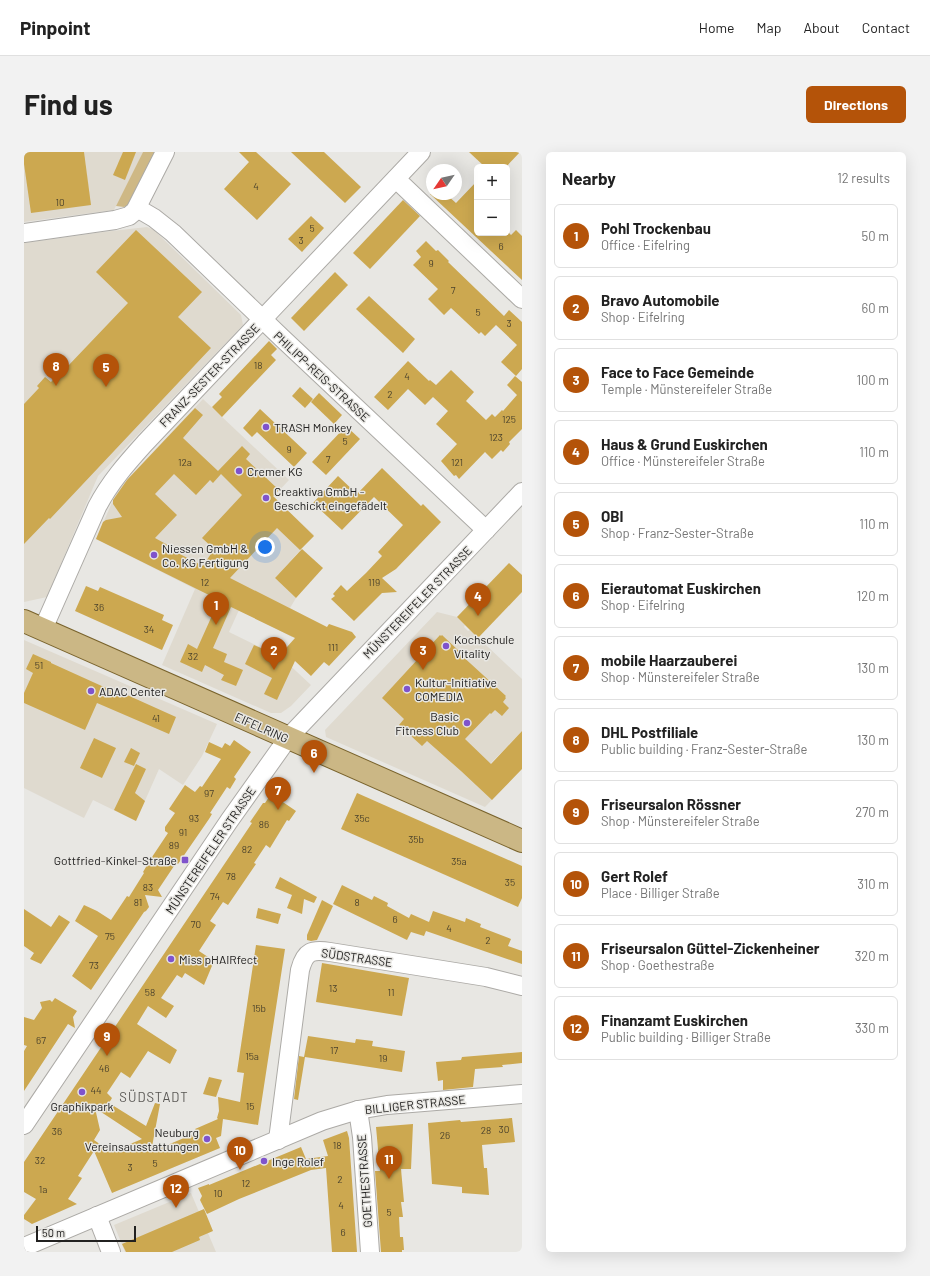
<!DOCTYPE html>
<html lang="en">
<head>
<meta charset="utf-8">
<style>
	body { margin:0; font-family:Barlow,sans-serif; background:#f2f2f2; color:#222 }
	.controls { position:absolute; right:12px; top:12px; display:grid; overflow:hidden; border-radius:6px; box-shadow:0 4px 16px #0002 }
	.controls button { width:36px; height:36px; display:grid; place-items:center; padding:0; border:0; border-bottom:1px solid #e0e0e0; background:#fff; color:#222; font:20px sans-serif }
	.compass { position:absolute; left:402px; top:12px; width:36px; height:36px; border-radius:50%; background:#fff; box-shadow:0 4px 16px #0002; rotate:236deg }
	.scale { position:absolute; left:12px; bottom:10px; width:100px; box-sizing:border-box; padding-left:4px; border:2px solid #222120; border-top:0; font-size:11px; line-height:14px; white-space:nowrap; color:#222120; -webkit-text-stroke:3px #e8e7e3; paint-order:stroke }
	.you { position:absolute; left:241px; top:395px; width:14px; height:14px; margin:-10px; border:3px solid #fff; border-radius:50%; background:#1a73e8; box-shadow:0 0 0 6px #1a73e833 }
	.badge { display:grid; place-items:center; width:26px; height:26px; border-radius:50%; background:#b45309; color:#fff; font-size:13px; font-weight:700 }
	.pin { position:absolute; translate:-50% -33px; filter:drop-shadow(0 1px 2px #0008) }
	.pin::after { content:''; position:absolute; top:21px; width:14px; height:12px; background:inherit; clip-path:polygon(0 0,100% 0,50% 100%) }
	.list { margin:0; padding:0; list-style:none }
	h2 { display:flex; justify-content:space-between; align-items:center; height:52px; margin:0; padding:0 16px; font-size:17px }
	h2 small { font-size:13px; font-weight:400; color:#767676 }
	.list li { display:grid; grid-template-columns:26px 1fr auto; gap:12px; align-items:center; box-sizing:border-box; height:64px; margin:0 8px 8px; padding:0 8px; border:1px solid #e0e0e0; border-radius:6px }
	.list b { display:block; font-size:15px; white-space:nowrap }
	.list p { margin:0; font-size:13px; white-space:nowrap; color:#767676 }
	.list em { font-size:13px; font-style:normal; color:#767676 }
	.map { position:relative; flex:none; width:498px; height:1100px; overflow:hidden; border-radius:6px }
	header { display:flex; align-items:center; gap:24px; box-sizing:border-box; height:56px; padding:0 20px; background:#fff; border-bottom:1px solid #e0e0e0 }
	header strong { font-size:19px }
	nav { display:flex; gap:22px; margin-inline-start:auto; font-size:14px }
	.intro { display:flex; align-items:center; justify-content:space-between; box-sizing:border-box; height:96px; padding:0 24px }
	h1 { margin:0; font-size:28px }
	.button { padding:10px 18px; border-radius:6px; background:#b45309; color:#fff; font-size:14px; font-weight:700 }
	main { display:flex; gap:24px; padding:0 24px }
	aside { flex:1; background:#fff; border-radius:6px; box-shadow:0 4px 16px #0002 }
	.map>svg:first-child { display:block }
</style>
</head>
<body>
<header>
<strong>Pinpoint</strong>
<nav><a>Home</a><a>Map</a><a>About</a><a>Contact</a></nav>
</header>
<div class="intro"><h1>Find us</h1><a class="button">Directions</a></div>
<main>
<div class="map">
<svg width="498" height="1100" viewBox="0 0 498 1100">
	<rect width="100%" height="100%" fill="#e8e7e3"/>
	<g fill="#dfdacf">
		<polygon points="0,0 119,0 90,58 0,70"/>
		<polygon points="123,75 130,78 217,163 219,173 74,324 23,445 0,450 0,91 79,80"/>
		<polygon points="179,247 265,328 249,345 290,383 251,426 272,446 266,456 279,463 268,485 215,458 205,480 258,506 287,533 267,554 257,561 247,561 138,513 171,437 72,387 94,337"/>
		<polygon points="413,460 433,465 441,473 440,475 444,479 446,478 498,527 498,579 467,611 486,629 461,655 302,585 301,578"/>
		<polygon points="0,488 193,572 178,604 159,633 135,617 112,669 69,648 60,666 0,636"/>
		<polygon points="167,1041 192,1100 101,1100 90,1073"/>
	</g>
	<polygon fill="#ceb885" points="119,0 131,0 104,53 100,55 92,54"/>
	<g fill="#cca850" fill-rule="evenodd">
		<polygon points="0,0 60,0 67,53 7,61 0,12"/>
		<polygon points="99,0 112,0 101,28 89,23"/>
		<polygon points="215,0 232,0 267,32 233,68 200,37 225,10"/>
		<polygon points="267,0 300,0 337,35 321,51"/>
		<polygon points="445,0 496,0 482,15 461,15"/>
		<polygon points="453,29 453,81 485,81 487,83 492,78 498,84 498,128 406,42 422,42 432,51"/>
		<polygon points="379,48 396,64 346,117 329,101"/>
		<polygon points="287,64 300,76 278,100 264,87"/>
		<polygon points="112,78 178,140 154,165 187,196 26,367 25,366 0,392 0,252 15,236 13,234 21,225 27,230 42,214 43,215 104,151 72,120"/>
		<polygon points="402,89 412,99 414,98 425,109 424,110 480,164 485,158 498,170 498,217 492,224 477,210 493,193 472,173 461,184 457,180 455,182 427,156 420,163 404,147 414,137 389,113 397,105 392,99"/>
		<polygon points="311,120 324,133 280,179 267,166"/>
		<polygon points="345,144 391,187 379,201 332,157"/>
		<polygon points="245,189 253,197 247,203 252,208 198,265 188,255 198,245 195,242"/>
		<polygon points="384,209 405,229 406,228 412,233 427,218 450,240 442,249 462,268 468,262 471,265 478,258 479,259 493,243 483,233 491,224 498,230 498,277 485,290 486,292 479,300 477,298 468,307 461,300 435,327 432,323 430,324 417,309 433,292 412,272 424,259 409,245 401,253 384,237 364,258 350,245"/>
		<polygon points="276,235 289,247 281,256 268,244"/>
		<polygon points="295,241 318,263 310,272 287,250"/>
		<path d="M171,256L179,263L159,286L194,319L218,294L226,302L222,307L255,338L249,344L290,384L276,398L253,376L206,426L303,475L305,472L328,480L332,485L305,514L300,510L287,524L271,509L253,548L240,542L248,526L221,512L230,493L255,504L271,486L207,455L189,496L203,502L200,510L219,518L212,534L197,528L200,523L181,513L178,520L156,510L164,492L173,497L195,448L72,387L79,370L82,368L98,365L89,352V348L103,328ZM150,322L172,343L186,328L189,331L197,322L218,343L178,386L190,397L179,414L150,399L151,397L131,386L153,363L131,342Z"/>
		<polygon points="236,257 283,301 270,315 233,280 228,285 219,276"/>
		<polygon points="322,274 336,287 302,323 288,310"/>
		<polygon points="358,316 397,354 399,352 417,370 372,417 358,426 373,440 358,441 330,469 307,447 311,444 309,442 317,433 323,439 342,421 358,404 354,400 379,373 350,345 318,378 289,351 314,324 333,342"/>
		<polygon points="278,397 299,416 272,446 251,426"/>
		<polygon points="485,411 498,423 498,440 454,486 433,465"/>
		<polygon points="62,434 74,439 76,435 140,463 138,468 149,473 138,498 51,459"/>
		<polygon points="416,483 417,484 418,483 436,500 435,501 482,544 481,545 482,546 479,550 485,556 478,564 471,558 467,562 466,561 441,587 467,612 498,579 498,617 468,648 437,619 403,589 398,594 375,573 380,567 358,546"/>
		<polygon points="9,502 27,510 27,511 91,540 92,538 152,565 145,582 73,551 61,578 0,551 0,541 9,521 2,517"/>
		<polygon points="70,586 92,596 78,626 56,616"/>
		<polygon points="210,588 227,600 210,625 212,627 206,637 203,635 186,661 188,662 185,667 154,712 152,711 134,738 138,745 121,743 125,755 122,759 120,760 67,838 48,824 74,784 51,769 60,753 73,759 87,768 103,744 105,745 120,721 119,720 128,705 144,681 141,679 141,675 151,661 145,657 161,633 171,640 176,634 178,635 197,607 181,600 185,590 198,596 201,591 206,594"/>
		<polygon points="107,596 116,601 110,614 100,610"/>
		<polygon points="112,612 122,617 111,641 121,649 112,669 90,658"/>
		<polygon points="333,641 498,714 498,746 494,755 317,677"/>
		<path d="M247,642L272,659L265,669L263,668L246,696L242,693L230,711L232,712L204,753L199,750L186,769L192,773L175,799L190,809L180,833L161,821L158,826L153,823L137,846L150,854L142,866L124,854L113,872L153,898L146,912L124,899L106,926L97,920L83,941L88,946L85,951L122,974L131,951L136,952L127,1000L167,983L172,980L171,977L194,967L193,966L195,959L194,945L216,950L220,921L213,920L232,793L261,797L234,973L199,967L197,984L192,986L196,996L88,1041L70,999L54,1024L58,1026L44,1047L53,1052L8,1072L0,1067V1063L12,1047L0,1040V1010L228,671L226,670L239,651H241ZM71,956L118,987L87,1000L70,988L76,978Z"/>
		<polygon points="256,725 293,745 290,751 280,747 278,762 263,756 268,743 251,736"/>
		<polygon points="318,733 348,748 350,744 364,751 363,754 385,766 387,762 405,770 409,759 441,770 442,766 457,772 456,775 487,787 484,794 498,799 498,812 402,779 400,784 387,780 383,788 309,752"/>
		<polygon points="298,748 309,754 293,788 287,789 283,788 283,783"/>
		<polygon points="234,756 257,762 254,772 232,766"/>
		<polygon points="0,757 27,775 35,763 46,770 17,812 6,807 10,801 0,794"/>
		<polygon points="298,811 385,826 378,864 292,850"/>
		<polygon points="31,846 53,859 49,865 51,876 44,872 0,939 0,899 3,894 0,893 0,865 10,868 18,856 16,850 26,848 28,850"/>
		<polygon points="284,884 331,891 332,887 349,889 348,894 381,899 378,920 281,905 274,948 270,947 275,904 280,905"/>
		<polygon points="498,900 498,911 478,913 479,915 451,917 449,935 419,938 419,928 414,929 412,910 437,908 438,905"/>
		<polygon points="185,925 198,928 192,945 179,942"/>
		<polygon points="488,966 491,990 458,993 460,1016 463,1016 465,1043 438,1041 438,1035 408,1032 404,971 436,968 437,970"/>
		<polygon points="389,972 387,1017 377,1017 380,1050 377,1050 379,1065 375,1065 376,1085 379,1085 380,1098 378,1098 378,1100 357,1100 351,1019 356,1019 352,975"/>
		<polygon points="323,979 325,986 333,1100 308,1100 302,1016 287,1018 215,1047 183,1062 176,1048 178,1044 174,1036 185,1032 185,1033 277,995 282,1007 304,1004 299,988"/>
		<polygon points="180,1057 189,1079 175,1085 176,1088 148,1100 102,1100 98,1092"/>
	</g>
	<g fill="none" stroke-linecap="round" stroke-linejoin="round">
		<g stroke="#acaaa6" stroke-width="20">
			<g id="minor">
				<polyline points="372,27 498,147"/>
				<polyline points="113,56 130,66 149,81 258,186 462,378"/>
				<polyline points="0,81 91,68 105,64 111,59 141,0"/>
				<path d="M19,477L73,355C86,330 103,311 121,291L397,0"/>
				<polyline points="334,958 338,985 346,1100"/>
				<polyline points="0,973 205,669 264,586 498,340"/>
				<path d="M254,988L276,818C281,799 288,797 306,800L462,825L498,834"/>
				<polyline points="73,1064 87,1100"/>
				<polyline points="0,1095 298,969 334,958 363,953 498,942"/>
			</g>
		</g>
		<g stroke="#79632c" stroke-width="24">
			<polyline id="major" points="0,469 498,689"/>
		</g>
		<use href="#minor" stroke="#fff" stroke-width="18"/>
		<use href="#major" stroke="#cbb785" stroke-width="22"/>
	</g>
	<g fill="#7f53cc" stroke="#e8e7e3" stroke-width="1.5">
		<circle cx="242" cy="275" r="4"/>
		<circle cx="215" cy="319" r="4"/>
		<circle cx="242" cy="346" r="4"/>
		<circle cx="130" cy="403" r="4"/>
		<circle cx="422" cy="494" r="4"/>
		<circle cx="383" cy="537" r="4"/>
		<circle cx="67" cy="539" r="4"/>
		<circle cx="443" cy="571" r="4"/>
		<rect x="157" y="704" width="8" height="8" rx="2"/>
		<circle cx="147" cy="807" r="4"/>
		<circle cx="58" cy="940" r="4"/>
		<circle cx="183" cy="987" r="4"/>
		<circle cx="240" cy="1009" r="4"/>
	</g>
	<g text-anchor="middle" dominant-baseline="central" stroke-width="3" stroke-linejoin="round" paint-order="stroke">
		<g font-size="10" fill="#4c432c">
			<text x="232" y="34">4</text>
			<text x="36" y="50">10</text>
			<text x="288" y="76">5</text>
			<text x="277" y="88">3</text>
			<text x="477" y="94">6</text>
			<text x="407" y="111">9</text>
			<text x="429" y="138">7</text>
			<text x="454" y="160">5</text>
			<text x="485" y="171">3</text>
			<text x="234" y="213">18</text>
			<text x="383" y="224">4</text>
			<text x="366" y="242">2</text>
			<text x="485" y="267">125</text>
			<text x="472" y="285">123</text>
			<text x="321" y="289">5</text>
			<text x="265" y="297">9</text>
			<text x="304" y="307">7</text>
			<text x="161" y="310">12a</text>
			<text x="433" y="310">121</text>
			<text x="181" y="430">12</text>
			<text x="350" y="430">119</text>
			<text x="75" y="455">36</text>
			<text x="125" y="477">34</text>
			<text x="309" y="495">111</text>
			<text x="169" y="504">32</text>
			<text x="15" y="513">51</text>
			<text x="132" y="566">41</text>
			<text x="185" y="641">97</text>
			<text x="170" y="666">93</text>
			<text x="338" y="666">35c</text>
			<text x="240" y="672">86</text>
			<text x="159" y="680">91</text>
			<text x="392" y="687">35b</text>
			<text x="150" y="693">89</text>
			<text x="223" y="697">82</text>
			<text x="435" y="709">35a</text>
			<text x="207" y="724">78</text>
			<text x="486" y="730">35</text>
			<text x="124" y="735">83</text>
			<text x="191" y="744">74</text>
			<text x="114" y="750">81</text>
			<text x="333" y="750">8</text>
			<text x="371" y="767">6</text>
			<text x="172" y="772">70</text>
			<text x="425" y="776">4</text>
			<text x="86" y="784">75</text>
			<text x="464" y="788">2</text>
			<text x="70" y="813">73</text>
			<text x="309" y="836">13</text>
			<text x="126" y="840">58</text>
			<text x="367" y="840">11</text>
			<text x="235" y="856">15b</text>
			<text x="17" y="888">67</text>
			<text x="310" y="898">17</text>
			<text x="228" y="904">15a</text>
			<text x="359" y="906">19</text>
			<text x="80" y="916">46</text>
			<text x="72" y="938">44</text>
			<text x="226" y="954">15</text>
			<text x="480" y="977">30</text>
			<text x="462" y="978">28</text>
			<text x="33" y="979">36</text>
			<text x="421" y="983">26</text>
			<text x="313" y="993">18</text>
			<text x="16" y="1008">32</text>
			<text x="131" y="1011">5</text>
			<text x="106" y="1015">3</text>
			<text x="316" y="1027">2</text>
			<text x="222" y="1031">12</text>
			<text x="19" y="1037">1a</text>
			<text x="194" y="1041">10</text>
			<text x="317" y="1053">4</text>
			<text x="365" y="1060">5</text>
			<text x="319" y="1080">6</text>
		</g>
		<g font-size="12" fill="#222120" stroke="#e8e7e3">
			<text transform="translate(185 223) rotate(-46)">FRANZ-SESTER-STRASSE</text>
			<text transform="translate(298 224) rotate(43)">PHILIPP-REIS-STRASSE</text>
			<text transform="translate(393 450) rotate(-46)">MÜNSTEREIFELER STRASSE</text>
			<text transform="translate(238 575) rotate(24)">EIFELRING</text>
			<text transform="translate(186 698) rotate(-56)">MÜNSTEREIFELER STRASSE</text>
			<text transform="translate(333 805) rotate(8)">SÜDSTRASSE</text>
			<text transform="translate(391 952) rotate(-6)">BILLIGER STRASSE</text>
			<text transform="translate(340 1029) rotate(-94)">GOETHESTRASSE</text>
		</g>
		<g font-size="12" fill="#222120" stroke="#e8e7e3" text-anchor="start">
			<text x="250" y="275">TRASH Monkey</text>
			<text x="223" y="319">Cremer KG</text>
			<text x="250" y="339">Creaktiva GmbH -<tspan x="250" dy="14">Geschickt eingefädelt</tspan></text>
			<text x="138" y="396">Niessen GmbH &amp;<tspan x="138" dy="14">Co. KG Fertigung</tspan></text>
			<text x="430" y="487">Kochschule<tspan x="430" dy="14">Vitality</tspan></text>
			<text x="391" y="530">Kultur-Initiative<tspan x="391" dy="14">COMEDIA</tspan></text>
			<text x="75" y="539">ADAC Center</text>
			<text x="435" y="564" text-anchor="end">Basic<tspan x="435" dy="14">Fitness Club</tspan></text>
			<text x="153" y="708" text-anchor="end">Gottfried-Kinkel-Straße</text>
			<text x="155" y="807">Miss pHAIRfect</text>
			<text x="58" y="954" text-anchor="middle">Graphikpark</text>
			<text x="175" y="980" text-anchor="end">Neuburg<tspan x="175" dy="14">Vereinsausstattungen</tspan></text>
			<text x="248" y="1009">Inge Rolef</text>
		</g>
		<g font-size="13" letter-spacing="1" fill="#595754" stroke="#e8e7e3">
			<text x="130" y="945">SÜDSTADT</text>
		</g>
	</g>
</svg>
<div class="controls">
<button>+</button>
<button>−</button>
</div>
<svg class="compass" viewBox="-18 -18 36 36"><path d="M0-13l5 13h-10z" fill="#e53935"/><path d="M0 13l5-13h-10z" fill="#767676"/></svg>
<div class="scale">50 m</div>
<div class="you"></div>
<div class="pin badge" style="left:192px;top:473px">1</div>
<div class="pin badge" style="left:250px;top:518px">2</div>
<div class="pin badge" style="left:399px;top:518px">3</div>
<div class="pin badge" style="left:454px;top:464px">4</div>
<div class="pin badge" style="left:82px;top:235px">5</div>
<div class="pin badge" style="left:290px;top:621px">6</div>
<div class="pin badge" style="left:254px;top:658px">7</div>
<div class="pin badge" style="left:32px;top:234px">8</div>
<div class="pin badge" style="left:83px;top:904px">9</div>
<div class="pin badge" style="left:216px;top:1018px">10</div>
<div class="pin badge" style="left:365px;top:1027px">11</div>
<div class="pin badge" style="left:152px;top:1056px">12</div>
</div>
<aside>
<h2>Nearby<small>12 results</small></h2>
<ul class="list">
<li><span class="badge">1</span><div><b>Pohl Trockenbau</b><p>Office · Eifelring</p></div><em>50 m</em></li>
<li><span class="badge">2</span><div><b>Bravo Automobile</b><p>Shop · Eifelring</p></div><em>60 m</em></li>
<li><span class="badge">3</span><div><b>Face to Face Gemeinde</b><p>Temple · Münstereifeler Straße</p></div><em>100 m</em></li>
<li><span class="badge">4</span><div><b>Haus &amp; Grund Euskirchen</b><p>Office · Münstereifeler Straße</p></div><em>110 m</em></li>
<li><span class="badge">5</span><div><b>OBI</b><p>Shop · Franz-Sester-Straße</p></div><em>110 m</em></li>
<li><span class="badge">6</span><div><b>Eierautomat Euskirchen</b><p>Shop · Eifelring</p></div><em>120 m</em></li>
<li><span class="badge">7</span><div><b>mobile Haarzauberei</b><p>Shop · Münstereifeler Straße</p></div><em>130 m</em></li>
<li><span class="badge">8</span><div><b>DHL Postfiliale</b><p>Public building · Franz-Sester-Straße</p></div><em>130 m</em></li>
<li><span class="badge">9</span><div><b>Friseursalon Rössner</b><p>Shop · Münstereifeler Straße</p></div><em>270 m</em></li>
<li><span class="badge">10</span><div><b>Gert Rolef</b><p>Place · Billiger Straße</p></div><em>310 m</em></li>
<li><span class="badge">11</span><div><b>Friseursalon Güttel-Zickenheiner</b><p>Shop · Goethestraße</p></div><em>320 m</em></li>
<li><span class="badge">12</span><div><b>Finanzamt Euskirchen</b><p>Public building · Billiger Straße</p></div><em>330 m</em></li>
</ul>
</aside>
</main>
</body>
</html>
